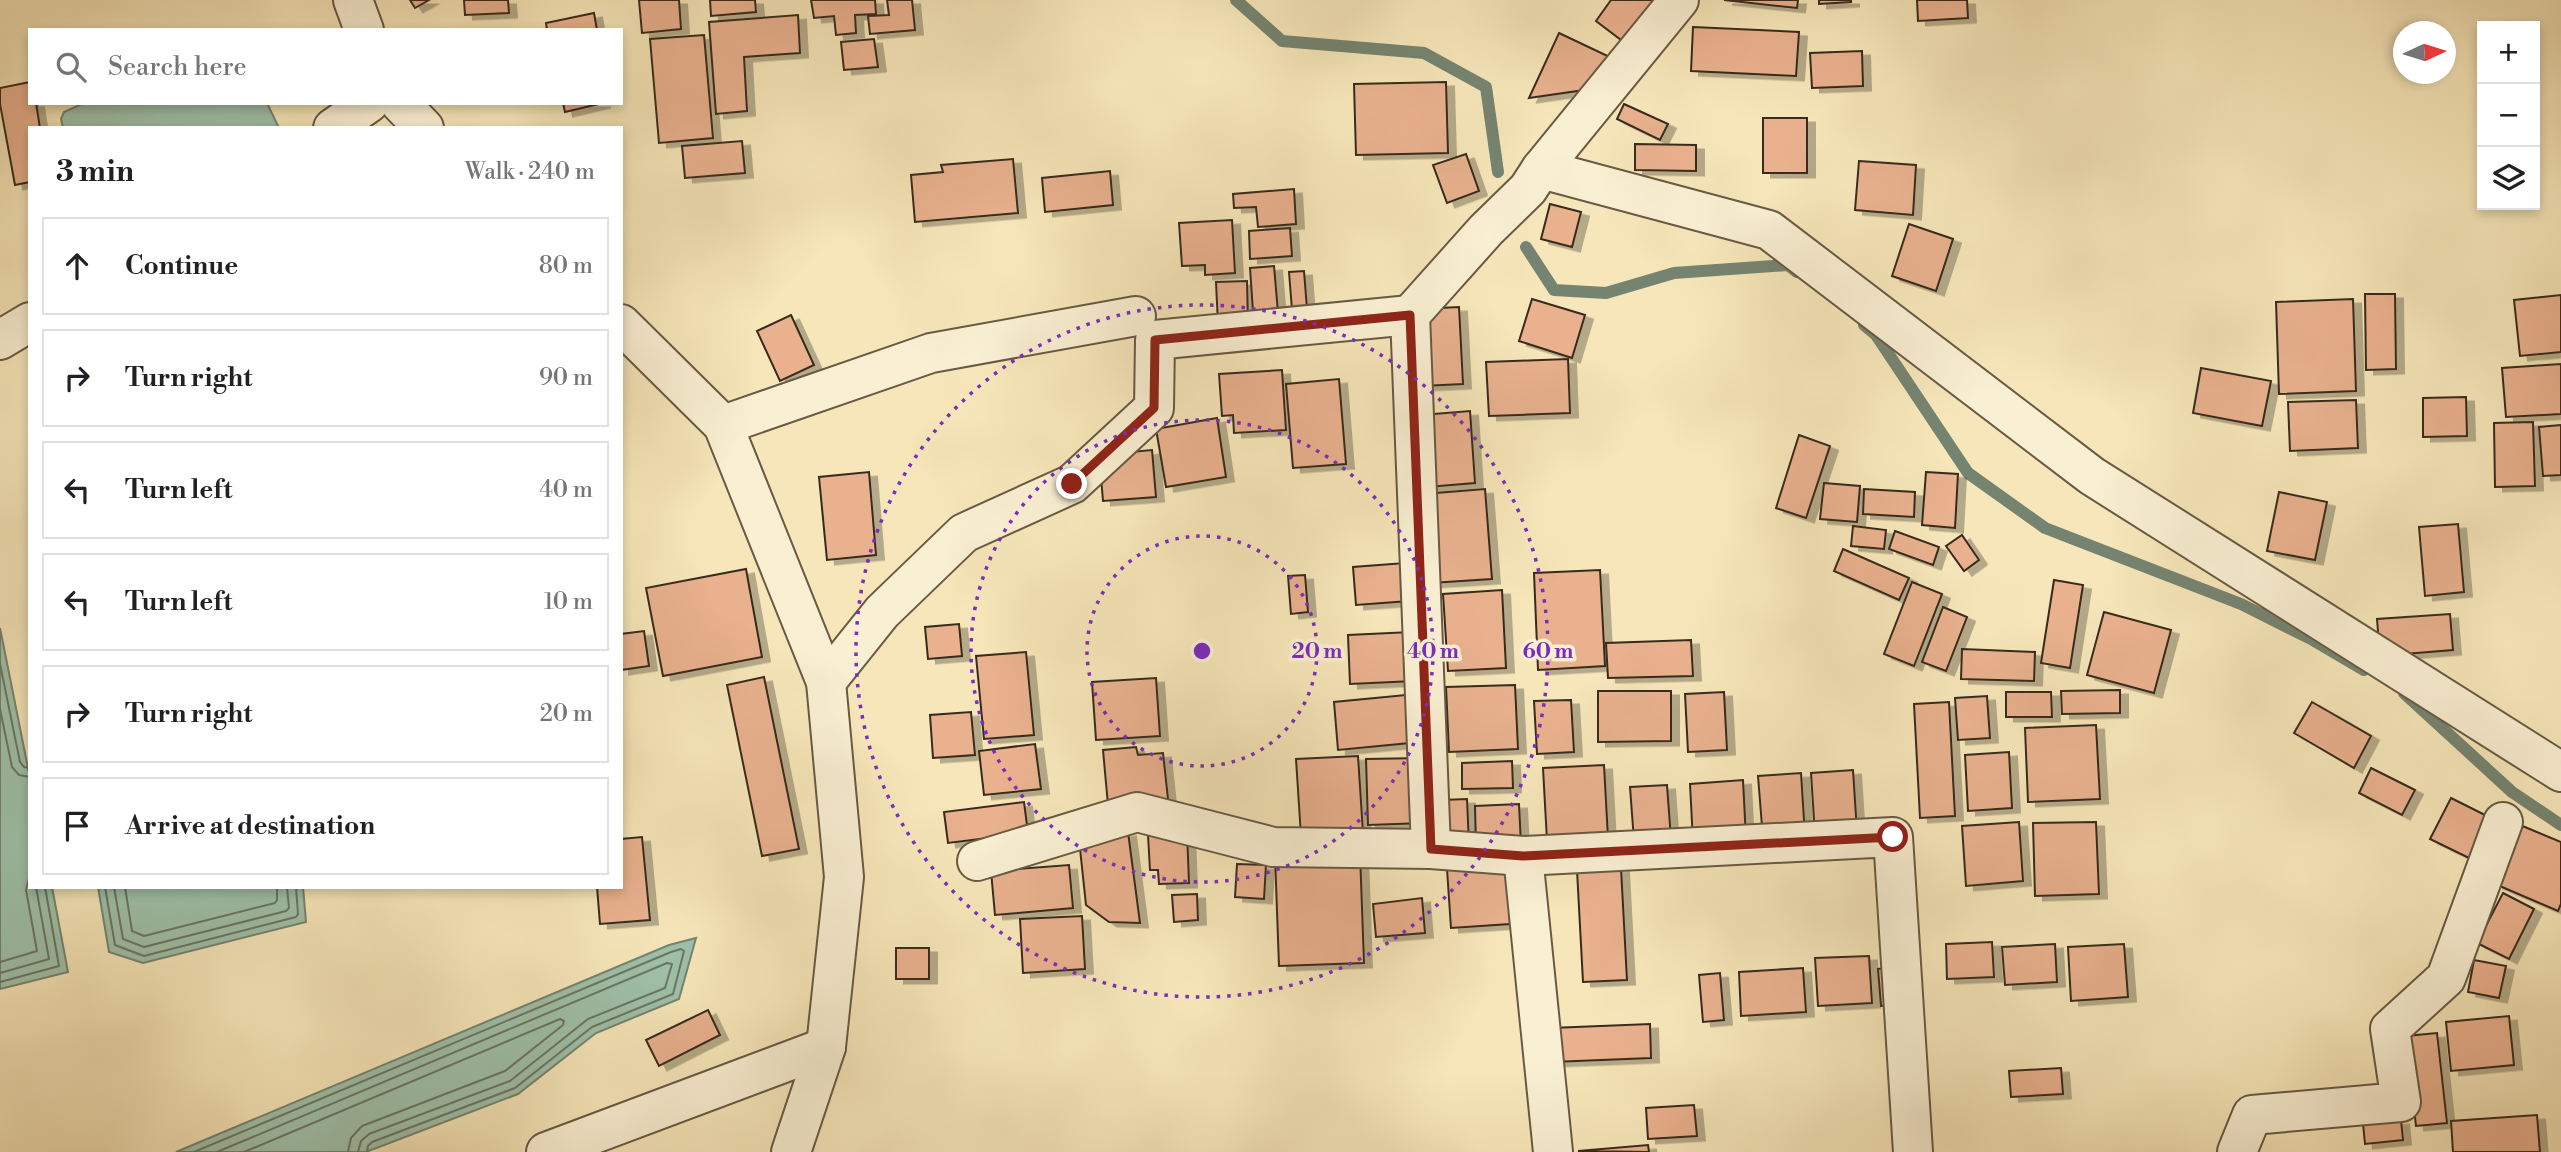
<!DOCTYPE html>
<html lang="en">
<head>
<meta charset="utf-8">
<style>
	body { margin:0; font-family:"Libre Bodoni",serif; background:#f2f2f2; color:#202124 }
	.controls { position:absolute; right:21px; top:21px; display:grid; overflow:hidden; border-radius:0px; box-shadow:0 4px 10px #0003 }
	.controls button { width:63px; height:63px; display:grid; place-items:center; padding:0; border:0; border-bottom:2px solid #e0e0e0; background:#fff; color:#202124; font:35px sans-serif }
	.compass { position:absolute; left:2393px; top:21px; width:63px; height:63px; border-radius:50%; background:#fff; box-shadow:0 4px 10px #0003; rotate:86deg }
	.stop { position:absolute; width:21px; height:21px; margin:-16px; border:5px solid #8f2418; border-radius:50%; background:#fff }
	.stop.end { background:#8f2418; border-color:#fff; box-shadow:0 2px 7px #0008 }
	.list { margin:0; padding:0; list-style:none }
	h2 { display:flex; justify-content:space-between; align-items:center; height:91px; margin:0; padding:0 28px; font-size:30px }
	h2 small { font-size:23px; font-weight:400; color:#757577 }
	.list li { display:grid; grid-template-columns:46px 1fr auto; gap:21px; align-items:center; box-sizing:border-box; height:98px; margin:0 14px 14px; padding:0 14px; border:2px solid #e0e0e0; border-radius:0px }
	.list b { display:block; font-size:26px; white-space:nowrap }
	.list em { font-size:23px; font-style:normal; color:#757577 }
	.icon { flex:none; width:38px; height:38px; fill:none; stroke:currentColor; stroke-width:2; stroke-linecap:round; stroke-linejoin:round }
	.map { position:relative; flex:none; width:2561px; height:1152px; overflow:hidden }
	.search { position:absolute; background:#fff; box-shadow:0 4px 10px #0003; left:28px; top:28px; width:595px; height:77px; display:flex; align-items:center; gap:18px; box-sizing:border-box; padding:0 24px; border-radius:0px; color:#757577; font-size:26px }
	.panel { position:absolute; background:#fff; box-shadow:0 4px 10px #0003; left:28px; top:126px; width:595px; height:763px; border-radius:0px }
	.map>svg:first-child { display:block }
</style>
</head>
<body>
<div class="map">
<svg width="2561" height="1152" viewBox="0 0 2561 1152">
	<defs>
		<filter id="shadow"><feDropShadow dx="8" dy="4.5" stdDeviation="0" flood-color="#0004"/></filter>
	</defs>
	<rect width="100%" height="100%" fill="#f6e6b9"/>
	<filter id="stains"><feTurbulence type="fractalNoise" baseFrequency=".00286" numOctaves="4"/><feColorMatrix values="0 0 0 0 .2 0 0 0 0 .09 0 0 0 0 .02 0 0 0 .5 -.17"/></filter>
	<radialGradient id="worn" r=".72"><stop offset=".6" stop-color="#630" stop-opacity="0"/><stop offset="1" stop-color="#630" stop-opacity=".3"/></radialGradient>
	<g fill="#9ec0a9" stroke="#758471" stroke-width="2">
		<polygon points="84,103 267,103 279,128 63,128 61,119 64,112"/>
		<polygon points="0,628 30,778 30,887 52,887 68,972 0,989"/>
		<polygon points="98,887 303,887 306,922 143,963 109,952"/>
		<polygon points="696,938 679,999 596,1033 518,1094 366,1152 176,1152 669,945"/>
	</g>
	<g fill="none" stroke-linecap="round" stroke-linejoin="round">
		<g stroke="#6b7662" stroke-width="2">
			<polyline points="0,664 20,762 24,767 30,768"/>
			<polyline points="0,709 12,767 19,775 30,777"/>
			<polyline points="105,887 115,945 144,956 296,917 298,914 296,887"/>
			<polyline points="114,887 123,939 144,947 286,911 289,908 287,887"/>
			<polyline points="125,887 132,931 144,936 275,903 277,900 277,887"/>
			<polyline points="0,962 37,951 26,890 30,874"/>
			<polyline points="0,973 49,959 36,887"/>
			<polyline points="0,982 59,966 45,887"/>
			<polyline points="194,1152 671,952 681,949 684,951 673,994 592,1027 515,1088 372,1142 368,1146 367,1152"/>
			<polyline points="217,1152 667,963 672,964 665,988 588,1019 510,1081 369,1134 361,1141 358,1152"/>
			<polyline points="244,1152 560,1019 564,1021 563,1025 505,1071 362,1126 351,1138 348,1152"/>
		</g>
		<g stroke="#758471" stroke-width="12">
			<polyline points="1236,0 1282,41 1424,53 1486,87 1498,172"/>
			<polyline points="1526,247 1554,290 1606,293 1674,273 1788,265 1797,272"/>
			<polyline points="1864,325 1876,335 1968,473 2045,528 2241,604 2313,640 2364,670"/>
			<polyline points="2404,693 2512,792 2561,825"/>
		</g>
	</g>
	<g fill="#e9b18e" stroke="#382b1c" stroke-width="2" filter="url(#shadow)">
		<polygon points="410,0 429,0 415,8"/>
		<polygon points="464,0 508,0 509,13 465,15"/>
		<polygon points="639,0 679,0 681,29 642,33"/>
		<polygon points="710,0 755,0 756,12 711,16"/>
		<polygon points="811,0 875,0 876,14 855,15 856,33 836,35 834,16 814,18"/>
		<polygon points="887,0 912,0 915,30 870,34 868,16 889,15"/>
		<polygon points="1611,0 1663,0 1629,46 1596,21"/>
		<polygon points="1724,0 1798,0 1797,8"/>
		<polygon points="1819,0 1851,0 1851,2 1819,4"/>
		<polygon points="1917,0 1967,0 1968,18 1918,21"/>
		<polygon points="594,13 597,30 547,30 546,23"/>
		<polygon points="798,15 800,53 744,57 747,111 716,114 709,22"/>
		<polygon points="1693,27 1799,32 1796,76 1691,71"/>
		<polygon points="1559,33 1616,60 1605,87 1529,98"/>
		<polygon points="704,35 713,138 659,143 650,39"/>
		<polygon points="874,39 878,67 844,70 841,42"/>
		<polygon points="1862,51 1863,86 1812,88 1810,53"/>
		<polygon points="30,82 30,103 36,103 40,128 30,128 30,182 15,185 0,104 0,88"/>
		<polygon points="1446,82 1448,153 1356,155 1354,84"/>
		<polygon points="563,103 603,103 565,112"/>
		<polygon points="1624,104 1668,124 1660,140 1617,119"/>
		<rect x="1763" y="118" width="44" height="55"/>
		<polygon points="742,141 745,173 685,178 682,146"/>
		<polygon points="1635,144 1696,145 1696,171 1635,170"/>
		<polygon points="1466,154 1479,191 1447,203 1433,165"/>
		<polygon points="1013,159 1018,213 915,222 911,175 943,172 941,165"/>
		<polygon points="1859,161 1916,165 1913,215 1855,210"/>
		<polygon points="1110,171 1113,205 1045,212 1042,178"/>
		<polygon points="1294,189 1296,224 1258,227 1256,207 1234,208 1233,194"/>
		<polygon points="1550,204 1581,212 1572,247 1541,239"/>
		<polygon points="1232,220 1235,273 1205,275 1205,265 1182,266 1179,223"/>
		<polygon points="1909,224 1953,239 1936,291 1892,276"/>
		<polygon points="1290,228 1292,256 1250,259 1249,231"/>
		<polygon points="1274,266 1279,324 1254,326 1250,268"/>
		<polygon points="1304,271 1307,309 1292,310 1289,272"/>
		<polygon points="1247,281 1248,324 1218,325 1216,282"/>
		<polygon points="2365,294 2395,294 2396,369 2366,370"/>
		<polygon points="2561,295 2561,352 2520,356 2514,300"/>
		<polygon points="1532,299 1585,315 1572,358 1519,341"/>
		<polygon points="2353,299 2356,391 2279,394 2276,302"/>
		<polygon points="1459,307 1463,384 1422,386 1419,309"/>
		<polygon points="791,315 814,365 780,381 757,331"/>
		<polygon points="1568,359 1570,413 1489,416 1486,362"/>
		<polygon points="2561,364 2561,414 2506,417 2502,368"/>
		<polygon points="2201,368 2271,381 2262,426 2193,413"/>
		<polygon points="1282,370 1286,430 1234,433 1233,415 1222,416 1219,374"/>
		<polygon points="1339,379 1346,464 1293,468 1286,384"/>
		<polygon points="2466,397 2467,436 2423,437 2423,398"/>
		<polygon points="2356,400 2358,448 2290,451 2288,402"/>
		<polygon points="1470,411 1475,483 1427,487 1422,415"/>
		<polygon points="1217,418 1226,477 1166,487 1156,429"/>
		<polygon points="2533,422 2535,486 2495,487 2494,423"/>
		<polygon points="2561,425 2561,475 2543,476 2539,427"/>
		<polygon points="1799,435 1830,446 1806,518 1776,508"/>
		<polygon points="1152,450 1156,497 1103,501 1100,465 1109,454"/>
		<polygon points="869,472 876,555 827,560 819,477"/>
		<polygon points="1926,472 1958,474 1955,528 1922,525"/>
		<polygon points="1824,483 1860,486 1857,522 1820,519"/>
		<polygon points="1485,489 1492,579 1431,583 1423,494"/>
		<polygon points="1864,489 1915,492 1914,517 1863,514"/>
		<polygon points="2279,492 2327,502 2315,560 2267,551"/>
		<polygon points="2458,524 2464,592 2425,596 2419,527"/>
		<polygon points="1853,526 1886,530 1884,549 1851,546"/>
		<polygon points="1895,531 1939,547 1933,565 1889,549"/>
		<polygon points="1962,535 1979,560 1964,571 1946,546"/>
		<polygon points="1843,549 1909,578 1899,600 1834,571"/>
		<polygon points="1405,563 1409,601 1356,605 1353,567"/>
		<polygon points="746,569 762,657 663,676 646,588"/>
		<polygon points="1600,570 1605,666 1538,670 1534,573"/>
		<polygon points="1305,575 1308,612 1291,614 1288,576"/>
		<polygon points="2054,580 2083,585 2070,668 2041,663"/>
		<polygon points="1912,582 1942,594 1914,666 1884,654"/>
		<polygon points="1502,590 1506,668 1448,671 1443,594"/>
		<polygon points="1943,607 1967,617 1946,671 1922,662"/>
		<polygon points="2104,612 2171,630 2154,693 2087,675"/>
		<polygon points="2450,614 2453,650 2380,656 2377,619"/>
		<polygon points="959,624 962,656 928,659 925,627"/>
		<polygon points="644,631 649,666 621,670 621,634"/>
		<polygon points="1411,632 1414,681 1350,684 1348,635"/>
		<polygon points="1691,640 1693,676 1608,678 1606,643"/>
		<polygon points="1962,649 2035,652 2034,681 1961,679"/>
		<polygon points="1026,652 1034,735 984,739 976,656"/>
		<polygon points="764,677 799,849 762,856 727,685"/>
		<polygon points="1156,678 1160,736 1096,740 1092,682"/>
		<polygon points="1515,685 1518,749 1449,752 1446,687"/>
		<polygon points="2120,690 2120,713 2062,714 2061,691"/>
		<polygon points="1598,691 1671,691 1671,741 1598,742"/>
		<polygon points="1724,692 1727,750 1688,752 1685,694"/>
		<polygon points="2006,692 2051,692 2052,717 2006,717"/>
		<polygon points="1416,694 1420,742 1338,750 1334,702"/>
		<polygon points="1987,696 1990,738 1958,740 1955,698"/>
		<polygon points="1571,700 1574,752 1537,754 1534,701"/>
		<polygon points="1949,702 1955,816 1920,818 1914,704"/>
		<polygon points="2312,702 2371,736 2354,768 2294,733"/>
		<polygon points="971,712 975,755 933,758 930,715"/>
		<polygon points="2096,725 2100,799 2028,802 2025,728"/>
		<polygon points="1035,744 1041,789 984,795 979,751"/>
		<polygon points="1136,747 1138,755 1163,753 1168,799 1108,805 1103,750"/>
		<polygon points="2009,752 2012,808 1968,811 1965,755"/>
		<polygon points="1358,756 1363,833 1301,836 1296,759"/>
		<polygon points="1422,758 1424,823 1368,825 1366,759"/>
		<polygon points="1512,761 1513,788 1462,789 1462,763"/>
		<polygon points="1604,765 1608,838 1547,841 1543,768"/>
		<polygon points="2371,768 2415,790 2402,815 2359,793"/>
		<polygon points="1853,770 1857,832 1815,835 1811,773"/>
		<polygon points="1801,773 1805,836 1763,839 1758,776"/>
		<polygon points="1743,780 1746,839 1693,842 1690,784"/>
		<polygon points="1667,785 1671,839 1634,841 1630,787"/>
		<polygon points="2451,798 2491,818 2471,859 2430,839"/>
		<polygon points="1467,799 1469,845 1443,846 1442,800"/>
		<polygon points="1024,802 1028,833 948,843 944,812"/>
		<polygon points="1519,804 1521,845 1476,847 1475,806"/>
		<polygon points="2019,822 2023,881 1966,886 1962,826"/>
		<polygon points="2096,822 2099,894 2035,896 2033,823"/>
		<polygon points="2520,825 2561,842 2561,904 2558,911 2495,884"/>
		<polygon points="1128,832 1140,923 1109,922 1086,905 1079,839"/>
		<polygon points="1187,832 1189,883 1159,884 1158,870 1150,870 1148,835"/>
		<polygon points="642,837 650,920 600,924 597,887 621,887 621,839"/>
		<polygon points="1360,853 1364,963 1279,966 1275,856"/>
		<polygon points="1237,864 1266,865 1264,899 1235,897"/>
		<polygon points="1506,864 1510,924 1451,928 1447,869"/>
		<polygon points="1069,865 1073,908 995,915 991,871"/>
		<polygon points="1621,868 1627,980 1583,982 1577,870"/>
		<polygon points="2503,893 2534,909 2509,959 2477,943"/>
		<polygon points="1197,894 1198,920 1174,922 1172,895"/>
		<polygon points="1422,898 1425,933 1376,937 1373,904"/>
		<polygon points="1082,916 1085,969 1023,973 1020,919"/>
		<polygon points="1992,942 1994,977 1947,979 1946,944"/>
		<polygon points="2055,944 2057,982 2005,985 2002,947"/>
		<polygon points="2124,944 2128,997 2071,1001 2068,947"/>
		<rect x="896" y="948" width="33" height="31"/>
		<polygon points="1869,956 1872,1003 1818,1006 1815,958"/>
		<polygon points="2474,960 2506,966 2499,998 2468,992"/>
		<polygon points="1896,967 1899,1004 1881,1006 1878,969"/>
		<polygon points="1803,968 1806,1012 1741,1016 1739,972"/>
		<polygon points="1720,973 1724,1020 1703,1022 1699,975"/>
		<polygon points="708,1010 720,1035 659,1066 646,1040"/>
		<polygon points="2509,1016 2514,1065 2451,1071 2446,1022"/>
		<polygon points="1650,1024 1651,1058 1552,1062 1551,1028"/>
		<polygon points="2437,1033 2447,1123 2416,1126 2406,1036"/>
		<polygon points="2061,1068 2063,1094 2011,1097 2009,1071"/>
		<polygon points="1694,1105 1697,1136 1648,1139 1646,1108"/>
		<polygon points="2537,1115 2540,1152 2453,1152 2451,1121"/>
		<polygon points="2401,1120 2403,1140 2365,1144 2363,1123"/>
		<polygon points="1648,1145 1649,1152 1578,1151"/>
	</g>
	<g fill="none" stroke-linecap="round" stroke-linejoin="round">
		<g stroke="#685a43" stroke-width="42">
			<g id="minor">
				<polyline points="353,0 364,30"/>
				<polyline points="400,103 424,128"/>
				<polyline points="333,128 369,103"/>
				<polyline points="1541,169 1769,230 2092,476 2561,772"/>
				<polyline points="621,324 723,425 826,682 844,877 826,1047 791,1152"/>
				<polyline points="0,340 30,322"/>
				<polyline points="723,425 931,353 1136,316"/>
				<polyline points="826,682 882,612 964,533 1072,484 1154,408 1155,340 1410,315"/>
				<polyline points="1431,849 1523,856 1893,837 1913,1152"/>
				<polyline points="1523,856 1553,1152"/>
				<polyline points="977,861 1137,812 1273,847 1431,849 1410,315 1486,230 1528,189 1541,169 1679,0"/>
				<polyline points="546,1152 826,1047"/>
				<polyline points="2237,1152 2252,1115 2401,1102 2390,1029 2446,978 2503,822"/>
			</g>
		</g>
		<use href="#minor" stroke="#f9efd2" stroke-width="38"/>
	</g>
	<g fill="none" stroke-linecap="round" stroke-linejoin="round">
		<polyline stroke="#8f2418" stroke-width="9" points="1072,484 1154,408 1155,340 1410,315 1431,849 1523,856 1893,837"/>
	</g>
	<g fill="none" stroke="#7b2cbf" stroke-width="3.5" stroke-dasharray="3.5 7">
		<circle cx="1202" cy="651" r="115"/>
		<circle cx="1202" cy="651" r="231"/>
		<circle cx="1202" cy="651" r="346"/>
	</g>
	<circle cx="1202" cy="651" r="10" fill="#7b2cbf" stroke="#f9efd2" stroke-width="3.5"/>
	<g font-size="21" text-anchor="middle" font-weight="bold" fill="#7b2cbf" stroke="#f9efd2" stroke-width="7" stroke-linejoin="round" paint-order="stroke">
		<text x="1317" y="658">20 m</text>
		<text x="1433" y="658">40 m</text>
		<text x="1548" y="658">60 m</text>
	</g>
	<rect width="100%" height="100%" filter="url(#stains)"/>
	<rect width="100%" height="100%" fill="url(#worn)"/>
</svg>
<div class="controls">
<button>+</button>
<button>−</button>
<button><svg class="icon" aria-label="layers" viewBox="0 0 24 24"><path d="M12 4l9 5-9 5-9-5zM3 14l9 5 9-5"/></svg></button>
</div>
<svg class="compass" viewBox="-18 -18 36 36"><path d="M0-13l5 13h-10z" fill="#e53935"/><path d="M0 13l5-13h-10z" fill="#757577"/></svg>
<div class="stop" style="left:1893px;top:837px"></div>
<div class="stop end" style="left:1072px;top:484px"></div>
<div class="search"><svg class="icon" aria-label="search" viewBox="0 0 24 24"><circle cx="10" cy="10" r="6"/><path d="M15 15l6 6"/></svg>Search here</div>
<section class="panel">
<h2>3 min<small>Walk · 240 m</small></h2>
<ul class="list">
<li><svg class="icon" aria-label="ahead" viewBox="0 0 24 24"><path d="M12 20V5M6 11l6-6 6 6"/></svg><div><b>Continue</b></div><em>80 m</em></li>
<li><svg class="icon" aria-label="right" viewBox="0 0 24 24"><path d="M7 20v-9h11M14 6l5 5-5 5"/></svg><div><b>Turn right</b></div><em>90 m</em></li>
<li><svg class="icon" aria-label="left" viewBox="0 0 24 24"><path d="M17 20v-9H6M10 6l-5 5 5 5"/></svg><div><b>Turn left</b></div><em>40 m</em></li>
<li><svg class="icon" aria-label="left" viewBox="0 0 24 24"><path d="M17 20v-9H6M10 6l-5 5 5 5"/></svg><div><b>Turn left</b></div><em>10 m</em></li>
<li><svg class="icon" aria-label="right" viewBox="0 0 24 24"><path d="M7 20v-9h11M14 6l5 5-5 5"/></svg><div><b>Turn right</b></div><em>20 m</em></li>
<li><svg class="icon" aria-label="arrive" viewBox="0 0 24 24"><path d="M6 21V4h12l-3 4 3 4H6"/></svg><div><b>Arrive at destination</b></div></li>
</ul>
</section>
</div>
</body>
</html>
